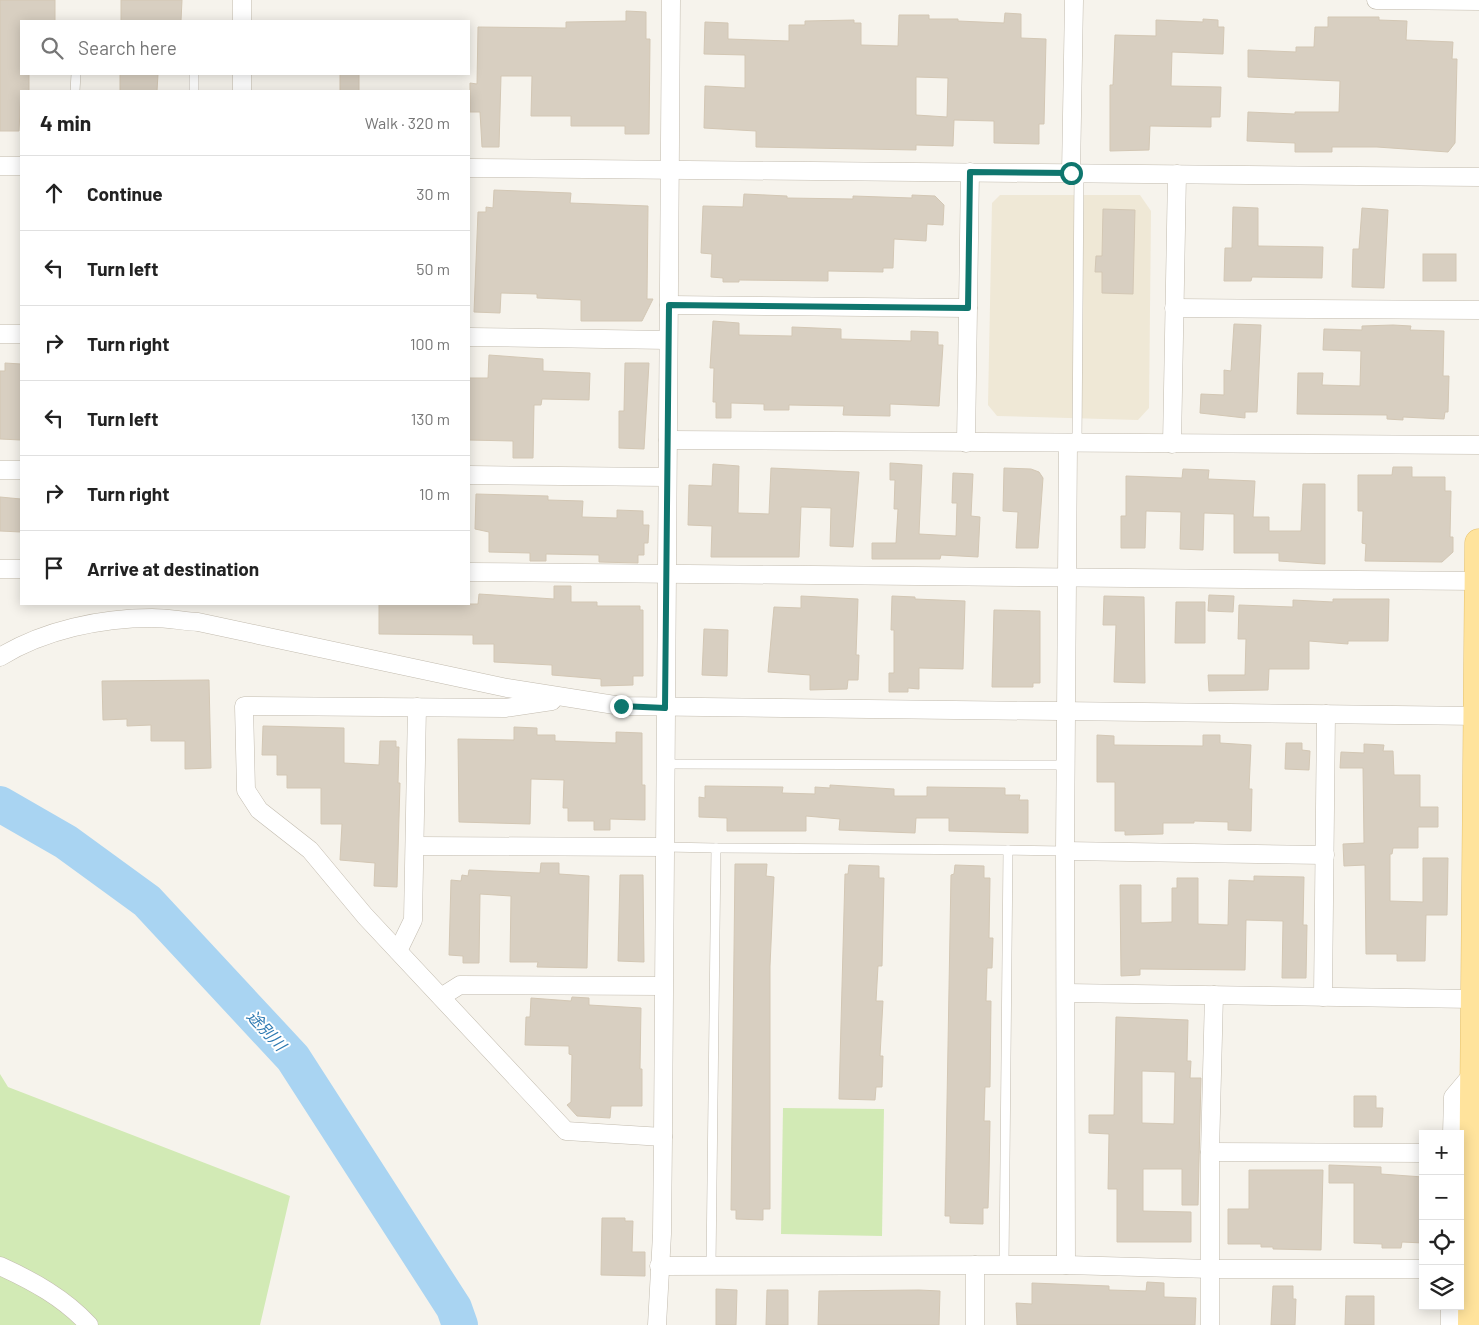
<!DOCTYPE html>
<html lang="en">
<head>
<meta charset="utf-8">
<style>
	body { margin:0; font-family:Barlow,"Noto Sans JP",sans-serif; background:#f6f6f6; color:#222 }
	.controls { position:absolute; right:15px; bottom:15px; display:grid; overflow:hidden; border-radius:0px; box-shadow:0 2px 12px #0003 }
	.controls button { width:45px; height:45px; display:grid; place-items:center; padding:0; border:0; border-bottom:1px solid #e0e0e0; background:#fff; color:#222; font:25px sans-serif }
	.stop { position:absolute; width:15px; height:15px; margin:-11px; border:4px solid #0f766e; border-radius:50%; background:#fff }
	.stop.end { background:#0f766e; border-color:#fff; box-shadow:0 1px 5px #0008 }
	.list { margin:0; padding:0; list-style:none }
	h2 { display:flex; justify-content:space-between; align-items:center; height:65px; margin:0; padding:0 20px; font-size:21px }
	h2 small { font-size:16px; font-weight:400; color:#767676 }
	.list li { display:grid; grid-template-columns:32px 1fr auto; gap:15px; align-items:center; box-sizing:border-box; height:75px; padding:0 20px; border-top:1px solid #e0e0e0 }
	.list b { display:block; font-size:19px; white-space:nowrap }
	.list em { font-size:16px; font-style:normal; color:#767676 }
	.icon { flex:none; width:28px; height:28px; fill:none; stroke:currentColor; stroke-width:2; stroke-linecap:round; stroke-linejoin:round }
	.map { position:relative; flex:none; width:1479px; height:1325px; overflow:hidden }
	.search { position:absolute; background:#fff; box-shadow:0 2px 12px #0003; left:20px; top:20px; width:450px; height:55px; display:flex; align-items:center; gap:12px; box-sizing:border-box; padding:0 18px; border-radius:0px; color:#767676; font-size:19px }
	.panel { position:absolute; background:#fff; box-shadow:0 2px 12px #0003; left:20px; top:90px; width:450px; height:515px; border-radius:0px }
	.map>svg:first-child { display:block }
</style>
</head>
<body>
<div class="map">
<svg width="1479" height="1325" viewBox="0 0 1479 1325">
	<rect width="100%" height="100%" fill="#f6f3ec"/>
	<polygon fill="#efe8d6" points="1000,195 1140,195 1151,211 1149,408 1138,420 997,416 988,405 992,203"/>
	<g fill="#d2eab5">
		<polygon points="0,1074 8,1087 290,1196 260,1325 0,1325"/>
		<polygon points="783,1108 884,1109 882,1236 781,1234"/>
	</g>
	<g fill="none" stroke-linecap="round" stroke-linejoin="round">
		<polyline stroke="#a9d4f2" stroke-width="36" points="0,804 66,842 147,901 293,1058 454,1308 460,1325"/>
	</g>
	<g fill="#d8cfc1" stroke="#d3c7b4" fill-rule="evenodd">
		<polygon points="0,0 55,0 55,21 21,21 21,74 29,74 29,91 21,91 19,131 0,131"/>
		<polygon points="121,0 182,0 181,21 121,21"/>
		<polygon points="626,11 646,12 646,39 650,39 649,134 625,134 625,126 571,126 571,116 531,116 532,76 501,76 499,147 482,147 480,112 470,112 470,83 477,84 478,27 566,28 566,22 626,21"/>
		<path d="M1005,13L1021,14V38L1046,39L1044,124H1039V144L994,143V121L954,120L953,146L916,145V150L756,147V131L704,128L705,86L745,88V55L704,54L705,22L728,23V39L789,41V25H805V21L854,20V23H861V45L898,46L899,15H929V19H958V21L1004,23ZM916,77L948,78L947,117L916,115Z"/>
		<polygon points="1328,17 1379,17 1379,20 1407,21 1406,40 1453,42 1452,59 1457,59 1455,143 1448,152 1377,147 1332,147 1332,152 1295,152 1295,143 1247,141 1248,112 1295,114 1295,112 1339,112 1340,81 1248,77 1248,50 1296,52 1296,47 1314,47 1315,27 1328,27"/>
		<polygon points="1203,19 1218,20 1218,27 1224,27 1223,54 1172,52 1171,86 1221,87 1220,117 1211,117 1211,127 1150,126 1149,150 1110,151 1110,85 1113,85 1115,35 1156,36 1156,20 1203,22"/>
		<polygon points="120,74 158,74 157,91 120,91"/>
		<rect x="340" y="74" width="19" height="17"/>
		<polygon points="494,190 571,193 570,203 648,206 647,299 653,299 642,321 581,321 581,300 537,298 537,294 501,293 500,313 474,312 478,212 486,212 486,207 493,208"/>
		<polygon points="744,194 787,196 787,198 853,199 853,196 912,198 912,195 935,196 944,205 943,225 927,224 926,241 894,239 893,268 883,268 883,272 828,271 828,281 739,280 739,282 723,282 723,278 711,277 712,254 701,253 703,206 743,207"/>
		<polygon points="1233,207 1258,208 1258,246 1323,247 1322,278 1252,277 1251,281 1224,281 1225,248 1232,248"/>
		<polygon points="1362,208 1388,210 1384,288 1352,287 1353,249 1359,249"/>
		<polygon points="1103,209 1135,210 1133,294 1102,293 1102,272 1095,272 1096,256 1102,256"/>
		<rect x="1423" y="254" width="33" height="27"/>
		<polygon points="713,321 739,323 739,335 792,336 792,327 841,329 841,339 911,341 911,331 938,332 938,345 943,345 939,406 890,404 890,416 843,415 844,406 789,405 789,410 764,410 764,404 731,403 731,418 716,418 716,402 713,402 714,368 710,368"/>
		<polygon points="1234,324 1261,325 1257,412 1245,412 1245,418 1200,413 1201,394 1224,395 1224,370 1231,371"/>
		<polygon points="1393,325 1411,326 1410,330 1444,331 1443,376 1449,376 1448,412 1445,412 1444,419 1403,417 1403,420 1387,419 1387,415 1297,414 1298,373 1323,373 1322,385 1360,386 1361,351 1323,350 1324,329 1362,330 1362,326"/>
		<polygon points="489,355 543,359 543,371 590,373 589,400 542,399 541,405 534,405 533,458 513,458 513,441 469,440 469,378 488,378"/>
		<polygon points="5,363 21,364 21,440 0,439 0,371 5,371"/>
		<polygon points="625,363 649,363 644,449 619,448 619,411 624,411"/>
		<polygon points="890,463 922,465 919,534 956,536 957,503 952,503 953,473 973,474 971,516 980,517 978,557 941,555 940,559 872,559 872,543 896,543 898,509 894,509 895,480 890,480"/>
		<polygon points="713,464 739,466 738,513 769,514 771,468 859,472 853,547 830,546 831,508 801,507 799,557 711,557 712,526 688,525 689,485 712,486"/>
		<polygon points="1393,467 1412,467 1412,477 1445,477 1445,491 1451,491 1450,537 1453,537 1453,552 1442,562 1365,561 1366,544 1362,543 1363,511 1358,511 1358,475 1392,475"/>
		<polygon points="1004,468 1031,469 1039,472 1043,478 1038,548 1016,548 1018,512 1003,511"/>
		<polygon points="1183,469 1209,470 1208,479 1255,481 1253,517 1269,517 1269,531 1301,531 1303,484 1325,484 1325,564 1279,561 1279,553 1234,553 1234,514 1204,513 1203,550 1180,549 1181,512 1146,511 1145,548 1121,548 1121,516 1126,516 1126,476 1182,478"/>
		<polygon points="476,494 548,496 548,500 583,501 582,517 617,518 617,510 643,511 643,525 649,525 648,543 644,543 644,555 638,555 638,563 599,562 599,555 546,554 546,561 530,561 530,553 489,552 489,532 475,529"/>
		<polygon points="0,497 21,499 21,532 0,531"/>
		<polygon points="554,586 571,586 571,602 597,602 597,606 640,606 640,610 643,610 643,676 633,676 633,685 601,686 601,679 552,675 552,665 494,662 494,644 473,644 473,635 379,634 379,604 478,604 479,594 554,599"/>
		<polygon points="1209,595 1234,596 1233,612 1208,611"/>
		<polygon points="801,596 858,599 856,655 859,655 858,680 848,680 847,689 810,690 810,675 768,672 774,607 801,608"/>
		<polygon points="892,596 915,597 915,599 965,601 963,669 919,668 919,689 908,688 908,692 889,692 889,673 894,673 894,630 891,630"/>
		<polygon points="1104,596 1144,597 1145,683 1114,682 1116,625 1103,625"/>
		<polygon points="1333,599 1389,599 1388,641 1348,641 1348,644 1309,641 1309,669 1269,669 1268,690 1209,691 1208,675 1245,675 1246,639 1238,639 1239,605 1293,607 1293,600 1333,602"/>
		<polygon points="1176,602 1205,602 1205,643 1175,643"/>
		<polygon points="994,610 1040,611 1040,683 1033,683 1033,687 992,687"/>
		<polygon points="704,629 728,630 727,676 702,675"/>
		<polygon points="209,680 211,768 185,769 185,741 151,741 151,725 127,726 127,719 103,720 102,681"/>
		<polygon points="263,726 344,728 344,763 379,765 380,741 396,741 396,747 399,747 398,783 400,783 397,887 374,886 375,863 340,860 342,824 321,824 321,788 287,788 287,775 277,775 277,755 262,755"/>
		<polygon points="514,727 537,728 537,735 555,735 555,741 616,743 616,732 642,733 642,785 645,785 645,820 610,819 610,830 594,830 594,821 568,821 568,808 563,808 564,780 531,779 530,824 459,822 458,739 514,740"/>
		<polygon points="1097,735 1114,736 1114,745 1203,746 1203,735 1220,735 1220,743 1251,745 1249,789 1252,789 1251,831 1228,830 1228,822 1194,821 1194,823 1163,823 1163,834 1125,835 1125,831 1115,831 1115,782 1097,782"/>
		<polygon points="1286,743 1302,743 1302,750 1310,751 1309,770 1285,769"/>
		<polygon points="1364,744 1384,745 1383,751 1393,751 1394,775 1420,775 1420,807 1438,807 1438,827 1418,827 1418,848 1393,848 1392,854 1390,854 1390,901 1423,902 1423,858 1448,858 1447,915 1426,915 1425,961 1397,961 1397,954 1366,954 1365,865 1344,866 1343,844 1364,843 1363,768 1340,768 1341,752 1364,753"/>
		<polygon points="830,785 894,789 894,796 927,796 927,787 1005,788 1005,795 1020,795 1019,800 1028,800 1028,833 949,831 949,818 916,818 915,833 839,830 840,819 806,816 806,831 727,831 727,818 699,817 699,797 705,798 705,786 783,787 782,793 815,794 815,787 830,788"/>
		<polygon points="541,863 559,863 559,874 589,876 587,968 537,967 538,962 510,962 511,896 480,894 479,963 463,963 463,956 449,955 451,880 461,881 462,875 468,876 469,870 540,873"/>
		<polygon points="735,864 767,864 766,876 774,877 770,966 770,1209 763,1209 763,1220 736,1219 736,1210 731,1210"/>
		<polygon points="849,865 879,866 879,878 884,878 882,966 878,966 876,1001 883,1001 880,1056 883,1056 882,1087 876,1087 875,1100 839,1099 845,874 848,874"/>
		<polygon points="955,865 984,866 984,878 990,878 989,938 993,938 992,968 987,968 986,1001 991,1001 990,1087 985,1087 984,1121 990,1121 989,1176 988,1208 983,1208 983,1224 950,1223 950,1216 945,1216 951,875 954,874"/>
		<polygon points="620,875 643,875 644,962 618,961"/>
		<polygon points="1254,876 1304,877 1303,925 1307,925 1306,978 1282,978 1283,921 1246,920 1245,970 1140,969 1140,975 1121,976 1120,885 1141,885 1141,923 1172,922 1172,888 1177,888 1177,878 1198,878 1198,924 1228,925 1229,880 1254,881"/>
		<polygon points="572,997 589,998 589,1005 641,1008 640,1069 642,1069 642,1106 611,1106 610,1118 577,1116 567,1105 571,1102 572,1055 569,1054 569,1046 525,1045 526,1017 530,1017 531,998 571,1001"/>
		<path d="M1116,1017L1188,1020L1187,1061H1191L1190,1078H1201L1198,1205H1182V1169H1143V1211L1191,1212V1242H1117V1189H1108L1109,1134L1089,1133V1115H1114ZM1142,1071L1175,1072L1174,1124L1142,1123Z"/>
		<polygon points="1354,1096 1376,1096 1376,1108 1383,1108 1382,1127 1354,1127"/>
		<polygon points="1329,1165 1381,1167 1381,1174 1423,1177 1423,1243 1402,1242 1401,1248 1382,1248 1382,1244 1354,1243 1354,1183 1329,1183"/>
		<polygon points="1249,1170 1323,1170 1321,1250 1273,1249 1273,1247 1261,1247 1261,1244 1228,1244 1228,1209 1249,1209"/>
		<polygon points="602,1218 625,1218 625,1221 633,1221 632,1252 645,1252 645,1276 601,1275"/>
		<polygon points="1147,1282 1164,1283 1164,1297 1196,1298 1195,1325 1017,1325 1016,1303 1032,1304 1032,1283 1109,1286 1109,1290 1146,1291"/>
		<polygon points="1273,1286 1293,1286 1293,1299 1296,1299 1295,1325 1271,1325"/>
		<polygon points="716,1289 737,1290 736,1325 716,1325"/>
		<polygon points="767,1290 788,1290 788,1325 766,1325"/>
		<polygon points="919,1290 940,1291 939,1325 818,1325 819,1291"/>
		<polygon points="1346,1296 1374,1296 1374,1325 1345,1325"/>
	</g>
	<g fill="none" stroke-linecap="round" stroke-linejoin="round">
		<g stroke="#c2bbae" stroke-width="10">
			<g id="service">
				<polyline points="194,74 194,91"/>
				<polyline points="75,91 76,74"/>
				<polyline points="1077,444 1079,173"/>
				<polyline points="665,764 1066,765"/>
				<polyline points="665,847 716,848 711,1266"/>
				<polyline points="716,848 1008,850"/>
				<polyline points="1004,1265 1008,850 1065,851"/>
			</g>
		</g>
		<g stroke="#c2bbae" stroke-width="19">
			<g id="minor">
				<polyline points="1376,0 1479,1"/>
				<polyline points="242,21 242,0"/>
				<polyline points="242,91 242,74"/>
				<polyline points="0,166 21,166"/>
				<polyline points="469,168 1479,177"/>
				<polyline points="1071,173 1074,0"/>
				<polyline points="669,305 968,308"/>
				<polyline points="1174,308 1479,310"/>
				<polyline points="0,334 21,334"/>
				<polyline points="469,337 668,340"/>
				<polyline points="668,440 1479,445"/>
				<polyline points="966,443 970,172"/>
				<polyline points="1172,444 1177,174"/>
				<polyline points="0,470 21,470"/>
				<polyline points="469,475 667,477"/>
				<polyline points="0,569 21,569"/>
				<polyline points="469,572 1478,581"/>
				<path d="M0,657C44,630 101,618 152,618C167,618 183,621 198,622L507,688L621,706L1479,716"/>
				<polyline points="552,701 505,708 244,706 246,790 259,810 310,850 365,916 566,1131 663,1137"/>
				<polyline points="416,846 665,847"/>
				<polyline points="1065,851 1325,855"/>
				<polyline points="398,951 413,920 417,707"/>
				<polyline points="1066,993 1474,999"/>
				<polyline points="441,997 460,985 663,986"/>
				<polyline points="1323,997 1326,714"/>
				<polyline points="1452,1134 1453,1097 1474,1072 1476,1074"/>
				<polyline points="1210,1152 1423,1153"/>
				<polyline points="1066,1265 1065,851 1068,443"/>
				<path d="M0,1266C33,1281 64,1298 89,1325"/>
				<polyline points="659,1266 1066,1265 1211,1269 1423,1269"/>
				<polyline points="1450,1306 1450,1325"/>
				<polyline points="657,1325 662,1234 663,1137 671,0"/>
				<polyline points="975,1325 975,1265"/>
				<polyline points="1210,1325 1210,1152 1214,995"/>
			</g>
		</g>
		<g stroke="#e6c16a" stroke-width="29">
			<polyline id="primary" points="1472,1325 1479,543"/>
		</g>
		<use href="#service" stroke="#fff" stroke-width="9"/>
		<use href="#minor" stroke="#fff" stroke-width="18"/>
		<use href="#primary" stroke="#ffe39c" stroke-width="28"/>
	</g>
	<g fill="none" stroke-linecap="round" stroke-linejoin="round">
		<polyline stroke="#0f766e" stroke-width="6" points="621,706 665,708 669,305 968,308 970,172 1071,173"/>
	</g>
	<g text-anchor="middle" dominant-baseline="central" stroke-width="4" stroke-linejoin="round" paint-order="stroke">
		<g font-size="16" font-style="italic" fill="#2e7ab2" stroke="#fff">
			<text transform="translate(267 1030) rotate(47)">途別川</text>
		</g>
	</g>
</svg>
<div class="controls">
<button>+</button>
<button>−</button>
<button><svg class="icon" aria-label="locate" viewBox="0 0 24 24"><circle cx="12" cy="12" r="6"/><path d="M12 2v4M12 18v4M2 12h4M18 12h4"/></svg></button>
<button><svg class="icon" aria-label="layers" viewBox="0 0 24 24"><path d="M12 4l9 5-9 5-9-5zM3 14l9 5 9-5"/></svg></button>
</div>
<div class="stop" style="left:1071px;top:173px"></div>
<div class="stop end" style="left:621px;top:706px"></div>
<div class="search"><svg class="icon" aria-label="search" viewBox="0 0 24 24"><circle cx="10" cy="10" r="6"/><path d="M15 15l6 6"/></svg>Search here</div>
<section class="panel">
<h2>4 min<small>Walk · 320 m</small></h2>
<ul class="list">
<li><svg class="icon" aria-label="ahead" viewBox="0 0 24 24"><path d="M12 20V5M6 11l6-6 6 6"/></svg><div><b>Continue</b></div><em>30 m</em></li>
<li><svg class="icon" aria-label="left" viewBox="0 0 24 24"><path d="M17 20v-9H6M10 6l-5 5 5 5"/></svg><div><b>Turn left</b></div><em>50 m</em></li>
<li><svg class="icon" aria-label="right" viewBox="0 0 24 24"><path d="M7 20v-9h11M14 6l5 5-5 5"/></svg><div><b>Turn right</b></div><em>100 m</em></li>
<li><svg class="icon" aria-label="left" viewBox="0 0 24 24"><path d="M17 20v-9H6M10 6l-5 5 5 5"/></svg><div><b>Turn left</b></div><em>130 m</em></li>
<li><svg class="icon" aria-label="right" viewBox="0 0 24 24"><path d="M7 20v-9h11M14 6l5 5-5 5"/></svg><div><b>Turn right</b></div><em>10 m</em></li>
<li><svg class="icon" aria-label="arrive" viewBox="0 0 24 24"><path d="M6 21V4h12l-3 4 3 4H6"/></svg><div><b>Arrive at destination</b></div></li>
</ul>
</section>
</div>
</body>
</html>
